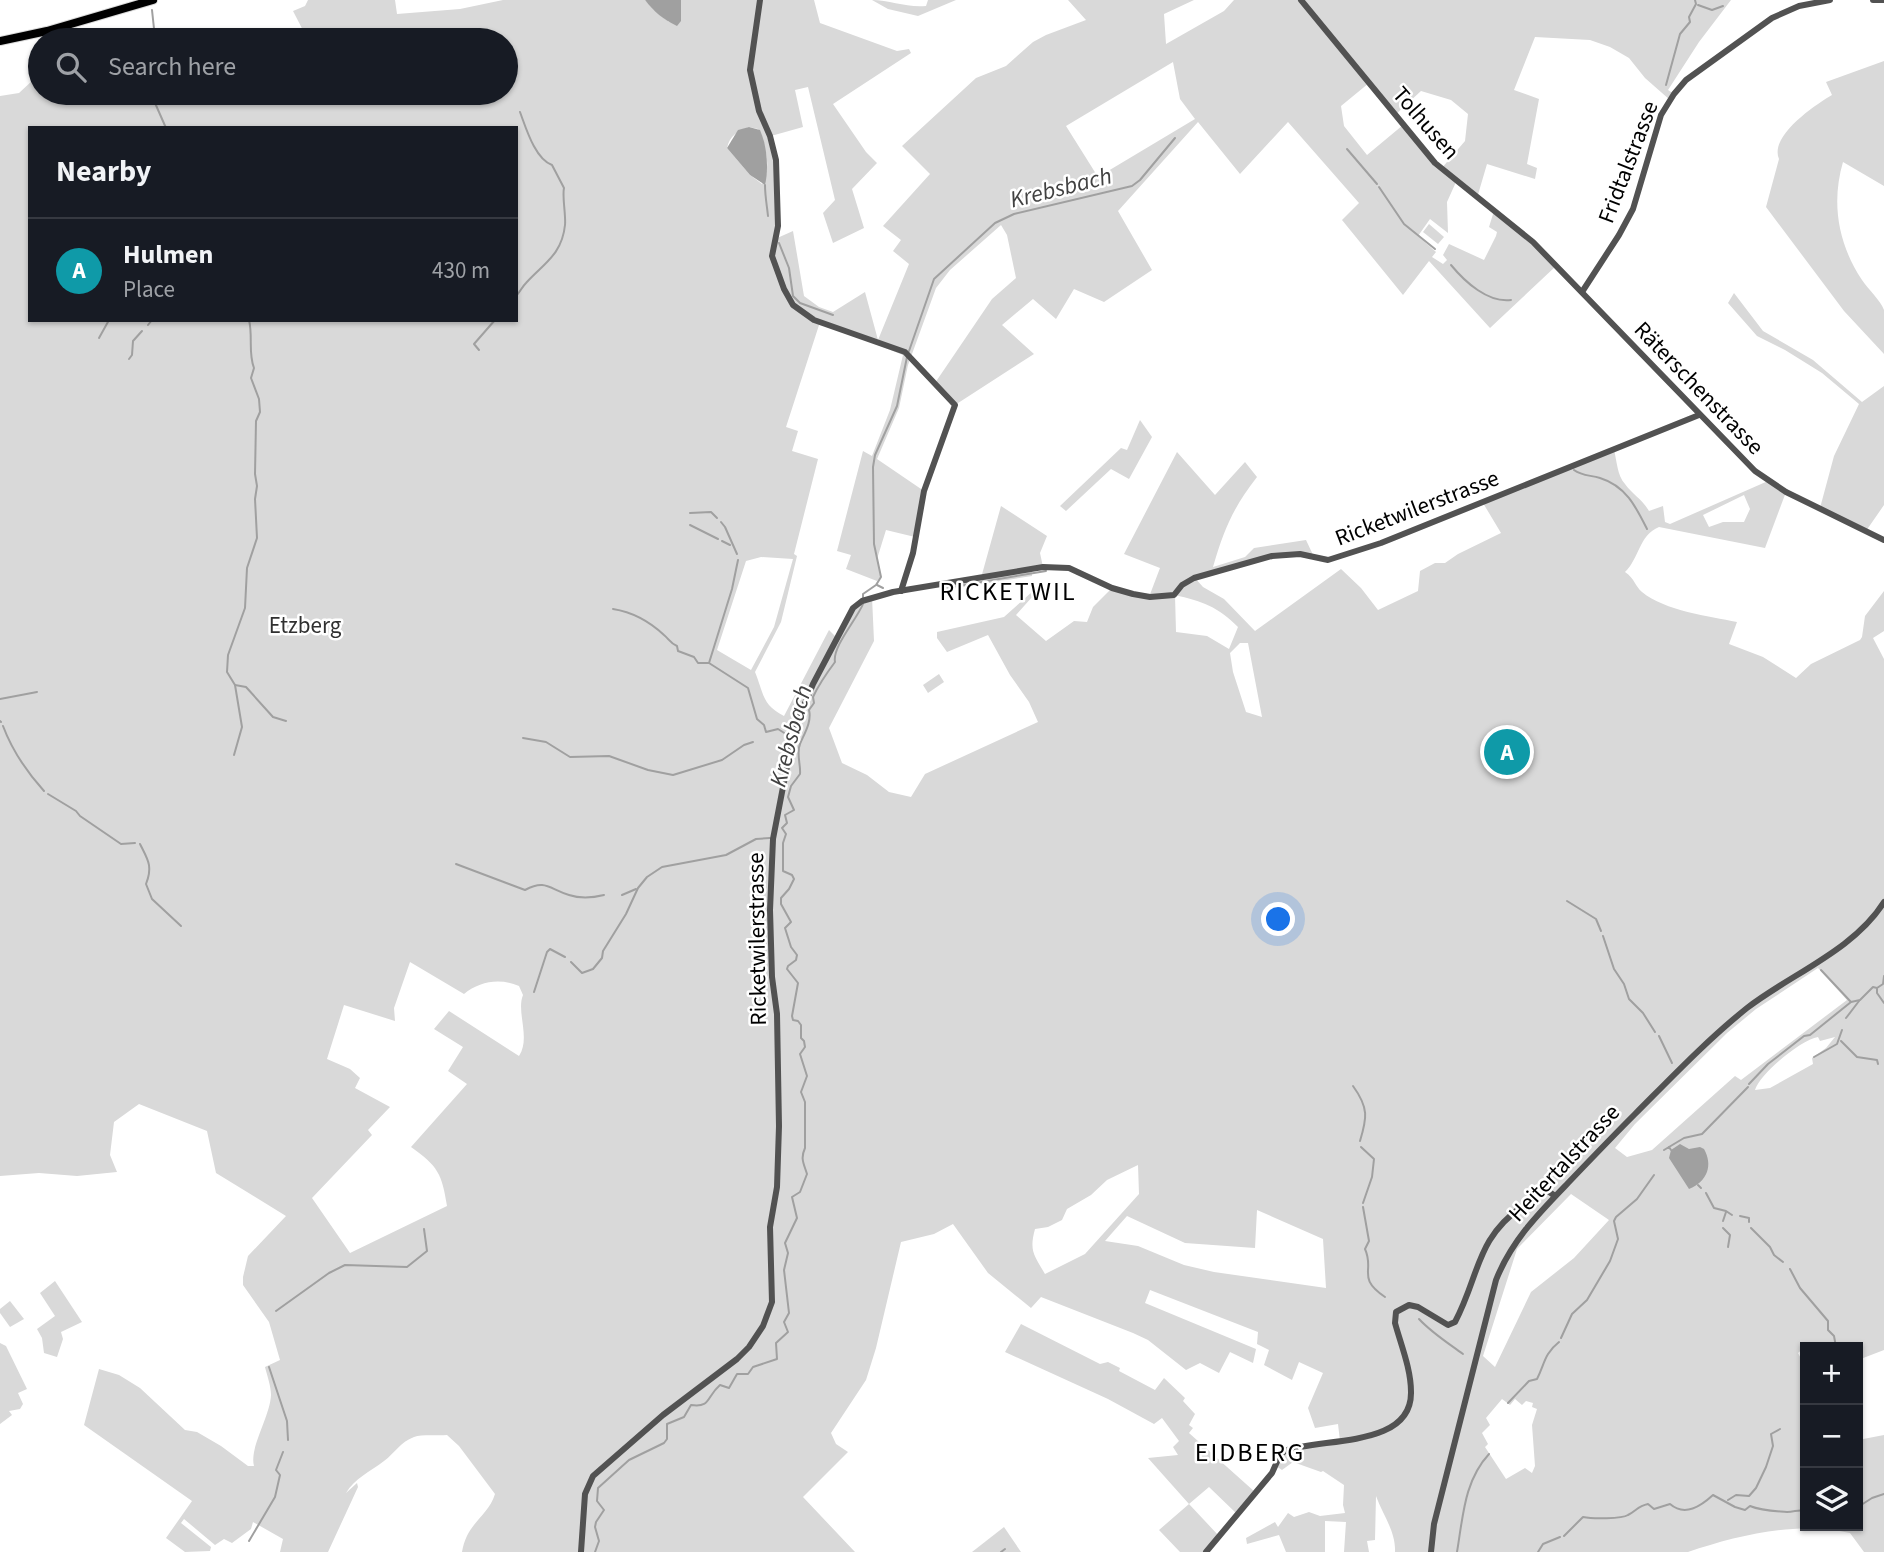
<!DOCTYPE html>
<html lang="en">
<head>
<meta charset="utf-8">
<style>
	body { margin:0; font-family:"Source Sans 3",sans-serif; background:#20242c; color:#f1f3f6 }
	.controls { position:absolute; right:21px; bottom:21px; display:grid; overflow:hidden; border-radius:0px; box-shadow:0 2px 5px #0004 }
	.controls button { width:63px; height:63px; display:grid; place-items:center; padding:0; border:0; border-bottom:2px solid #363941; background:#171b24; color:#f1f3f6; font:35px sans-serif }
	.you { position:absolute; left:1279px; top:920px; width:24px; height:24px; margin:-18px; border:5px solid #fff; border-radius:50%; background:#1a73e8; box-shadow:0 0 0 10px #1a73e833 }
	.badge { display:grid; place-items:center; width:46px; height:46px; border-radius:50%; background:#1a73e8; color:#fff; font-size:23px; font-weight:700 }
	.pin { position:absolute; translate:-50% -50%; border:4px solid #fff; box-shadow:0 2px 7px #0006 }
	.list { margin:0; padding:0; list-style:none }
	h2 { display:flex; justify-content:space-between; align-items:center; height:91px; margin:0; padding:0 28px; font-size:30px }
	h2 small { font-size:23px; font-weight:400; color:#9ea1a6 }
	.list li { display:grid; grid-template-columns:46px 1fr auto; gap:21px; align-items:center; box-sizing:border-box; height:105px; padding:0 28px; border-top:2px solid #363941 }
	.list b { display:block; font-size:26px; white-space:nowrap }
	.list p { margin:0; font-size:23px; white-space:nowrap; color:#9ea1a6 }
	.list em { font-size:23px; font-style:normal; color:#9ea1a6 }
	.icon { flex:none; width:38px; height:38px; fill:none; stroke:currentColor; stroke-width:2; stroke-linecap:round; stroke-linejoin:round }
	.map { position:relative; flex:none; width:1884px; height:1552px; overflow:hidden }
	.search { position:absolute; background:#171b24; box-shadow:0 2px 5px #0004; left:28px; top:28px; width:490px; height:77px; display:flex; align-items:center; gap:18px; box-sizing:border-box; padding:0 24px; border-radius:38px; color:#9ea1a6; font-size:26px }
	.panel { position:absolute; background:#171b24; box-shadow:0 2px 5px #0004; left:28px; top:126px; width:490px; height:196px; border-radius:0px }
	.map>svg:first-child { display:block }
</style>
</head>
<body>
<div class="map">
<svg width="1884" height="1552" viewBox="0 0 1884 1552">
	<rect width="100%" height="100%" fill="#fff"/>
	<g fill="#d9d9d9" fill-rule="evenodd">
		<path d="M308,0H395L397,14L460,9L503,0H645L653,9L669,22L681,21V0H814L820,23L897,51L909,49L911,53L833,104L866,152L877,163L852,189L864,228L833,243L823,213L835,200L808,87L795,90L803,127L771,136L776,160L775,239L793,231L804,296L819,307L833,312L865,292L878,340L909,264L893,251L901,240L883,226L930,174L902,146L976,78L1006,66L1033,42L1046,35L1086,20L1068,0H1194L1164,14L1166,44L1224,11L1234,0H1731L1699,42L1668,90L1674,94L1670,100L1645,78L1629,58L1610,47L1590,40L1535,37L1514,90L1539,99L1527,164L1537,168L1535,179L1487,164L1477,198L1456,182L1447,202L1448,233L1430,219L1418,236L1436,252L1432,257L1443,264L1447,260L1443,255L1449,244L1484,260L1496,236L1497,232L1489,227L1494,211L1556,266L1490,328L1429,261L1403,295L1342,220L1359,203L1288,122L1240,174L1198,122L1118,211L1152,270L1104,302L1074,289L1056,319L1033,299L1002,325L1034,354L955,405L935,383L992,299L1016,278L1007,235L1001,225L950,270L936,288L908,365L899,408L877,459L924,491L915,537L886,530L877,559L881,577L877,581L846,569L851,555L837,551L863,451L872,456L890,410L903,355L820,322L786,427L798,431L792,451L818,459L794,554L797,556L781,622L755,672C764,694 762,705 784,716L829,630L836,637L853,608L872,597L874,641L829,728L842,763L867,775L889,792L911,797L925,774L1038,722L1029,702L1010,675L988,635L947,652L937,638V632L1004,617L1033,591V596L1016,615L1046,641L1074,621L1087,622L1093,607L1112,588L1149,597L1160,568L1124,554L1177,452L1215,495L1245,462L1257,477C1233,508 1224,529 1213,567L1245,557L1254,548L1306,540L1314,557L1287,554L1195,578L1203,587L1224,599L1255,631L1341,569L1361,588L1378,610L1418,591L1420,571L1435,563H1445L1458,554L1501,533L1483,503L1614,450C1617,461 1617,475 1625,484C1632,494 1642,499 1649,511L1663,506L1665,522L1670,524L1768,481L1786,492L1765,548L1659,527C1639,535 1639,559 1625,572C1635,579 1635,586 1642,592C1665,611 1709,616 1737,622L1729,644L1763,657L1796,678L1811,664L1860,640L1862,637L1865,616L1884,591V631L1873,638L1884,659V1350L1858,1360V1347H1805L1798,1353L1805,1366V1526H1858V1440L1884,1435V1552H1864L1850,1533C1797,1521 1739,1535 1688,1552H1395C1396,1532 1383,1515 1376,1496L1375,1540L1367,1541L1369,1552H1344L1346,1522L1325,1521V1552H1286L1279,1535L1247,1544L1246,1538L1275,1522L1278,1527L1288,1513L1294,1517L1309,1512L1320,1516L1345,1513L1343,1505L1344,1485L1323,1471L1321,1472L1293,1462L1282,1470L1276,1466L1285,1451L1340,1441L1338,1424L1315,1428L1308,1408L1323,1373L1299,1362L1292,1380L1264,1365L1269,1350L1257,1344L1258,1332L1150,1290L1145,1303L1256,1349L1253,1363L1230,1352L1219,1373L1200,1363L1186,1370L1148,1340L1133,1333L1041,1297L1031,1308L988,1273L953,1224L934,1234L901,1242L876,1348L866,1380L831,1433L836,1444L848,1452L803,1497L855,1552H462C467,1522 488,1517 495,1494L459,1446L447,1435C438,1436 422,1434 414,1437C400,1442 395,1453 384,1461C371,1471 354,1479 346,1493L357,1483L358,1487L328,1552H280L283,1539L253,1522L251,1529L232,1543L224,1539L215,1545L184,1519L181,1523L211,1547L210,1551L185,1552L166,1538L192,1501L84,1425L99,1369L119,1375L140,1388L185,1430L197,1432L221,1446L248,1466H254C249,1448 270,1417 271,1395C271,1386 267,1375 265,1367L280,1360L269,1322L243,1285V1277L248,1256L286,1216L216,1173L207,1131L139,1104L114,1122L110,1155L117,1172L77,1176L39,1173L0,1176V96L19,93L33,80L40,81V93H506V40H308L293,11L305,6ZM1173,62L1180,99L1195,119L1098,177L1066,126ZM1369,83L1395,115L1421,91L1451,100L1468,114L1465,141L1441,169L1403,125L1367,155L1344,126L1341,106ZM749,127L758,129C766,145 772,169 762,184L750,175L727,148C730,135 737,132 749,127ZM30,128H516V320H30ZM1744,495L1750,509L1744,522H1723L1709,527L1703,515ZM761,557L793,559L774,627L751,670L717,650L746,561ZM1175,595C1201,601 1219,607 1238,627L1229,649L1207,636L1176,632ZM1240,643H1248L1262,717L1246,712L1233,672L1230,653ZM410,962L464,994C480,981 500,978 519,986L523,995C516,1012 531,1038 519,1056L449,1011L434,1029L463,1047L448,1071L467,1084L411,1147C438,1166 442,1174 447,1206L350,1253L312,1198L372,1135L368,1130L390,1107L355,1088L360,1078L350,1069L327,1059L344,1005L395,1021L394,1008ZM1818,968L1847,1000L1741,1080L1735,1076L1652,1150L1627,1157L1615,1148L1635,1124L1727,1033L1756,1009ZM1818,1037L1820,1041L1835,1037L1826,1048L1812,1058L1813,1064L1770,1088L1755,1090C1760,1073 1801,1040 1818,1037ZM1138,1165L1139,1194L1085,1254L1045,1274C1034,1255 1029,1251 1035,1229L1048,1227L1062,1220L1067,1209L1091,1195L1107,1180ZM1571,1194L1609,1220L1574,1258L1531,1292L1495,1367L1483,1356L1517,1249ZM1257,1210L1323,1239L1326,1288L1214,1272L1184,1265L1138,1246L1105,1241L1127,1216L1185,1243L1255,1248ZM1502,1399L1510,1405L1515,1399L1522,1405L1526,1401L1533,1403L1532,1407L1537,1409L1532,1425L1535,1466L1532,1473L1525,1468L1506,1479L1485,1447L1488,1444L1482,1433L1490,1425L1486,1418Z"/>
		<path d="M872,0C890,0 907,8 926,6L928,0H956L918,16L888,9Z"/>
		<path d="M1884,61V186L1843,162C1831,203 1838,244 1862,280C1868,289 1881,301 1884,310C1884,320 1884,343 1884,354L1844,311L1766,207L1779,159C1769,136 1815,105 1832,95L1826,82Z"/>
		<polygon points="1429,224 1444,237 1438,244 1423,232"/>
		<polygon points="1734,293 1763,331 1813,360 1862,402 1884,386 1884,505 1866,531 1820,508 1834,456 1859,404 1822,373 1785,350 1757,336 1728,303"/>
		<polygon points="1140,420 1152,437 1129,479 1111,469 1066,511 1060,506 1121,448 1127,450"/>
		<polygon points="1001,506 1047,536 1040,553 1043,567 1032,569 1032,576 940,591 939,585 981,578"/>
		<polygon points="939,674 944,682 928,693 923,685"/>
		<polygon points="55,1281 82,1322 61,1332 63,1339 57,1357 44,1353 42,1338 37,1329 55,1316 40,1293"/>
		<polygon points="10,1301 24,1319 10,1327 0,1313 0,1309"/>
		<polygon points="1021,1324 1100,1364 1108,1362 1120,1368 1119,1371 1155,1390 1164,1378 1185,1398 1183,1401 1195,1414 1189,1425 1193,1428 1189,1433 1255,1492 1237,1514 1209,1487 1189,1504 1219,1536 1206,1552 1180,1552 1159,1530 1189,1504 1148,1458 1178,1455 1173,1447 1179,1441 1162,1418 1154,1424 1108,1399 1005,1352"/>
		<polygon points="0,1343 6,1346 27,1389 18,1393 23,1404 20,1409 9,1411 12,1415 0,1424"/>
		<polygon points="1004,1527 1021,1552 972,1552"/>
	</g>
	<g fill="#a0a0a0">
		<path d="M645,0H681V21L677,26C664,20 653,11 645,0Z"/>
		<path d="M749,127L760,130C767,146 769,168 765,185L750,175L727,148L738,130Z"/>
		<path d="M1680,1144L1689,1149L1700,1147L1704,1149C1713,1165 1708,1181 1689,1189L1669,1158L1671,1150Z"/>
	</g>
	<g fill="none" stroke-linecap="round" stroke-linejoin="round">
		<g stroke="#a0a0a0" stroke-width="2">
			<polyline points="1698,5 1712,10 1723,6"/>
			<polyline points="152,10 155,38"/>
			<polyline points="1666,85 1680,34 1690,22 1689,17 1696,4 1695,0"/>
			<polyline points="156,93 155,103 166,128"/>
			<polyline points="1347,149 1377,184"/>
			<path d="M765,185C765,196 767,206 768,216"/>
			<polyline points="1379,187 1404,224 1435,249"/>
			<polyline points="779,243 789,268 793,296 800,303 833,315"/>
			<path d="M1451,265C1465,282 1488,303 1511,300"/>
			<path d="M516,296C520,292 522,287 526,283C543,264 562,255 565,225C566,215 562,196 564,188L552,165C535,159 526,128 520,112"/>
			<polyline points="148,325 152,320"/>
			<polyline points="99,338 109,320"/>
			<polyline points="479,350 474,344 495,320"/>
			<polyline points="909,351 934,279 995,223 1014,214 1132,186 1140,180 1175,138"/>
			<polyline points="129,359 132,355 133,341 142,331"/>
			<path d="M1574,470C1582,476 1590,475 1600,478C1626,486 1636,507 1647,529"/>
			<polyline points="690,513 711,512 717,518"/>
			<polyline points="721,522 725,527 737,554"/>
			<polyline points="690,525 718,539"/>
			<polyline points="722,541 730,545"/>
			<polyline points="738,560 732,589 709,663 748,688 757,719 764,725 766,732 778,729 789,736"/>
			<polyline points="877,585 883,588"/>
			<polyline points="946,588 1046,571"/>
			<polyline points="863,598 863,594 876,585 881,577 874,544 873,467 875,455 897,406 907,357"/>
			<path d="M613,609C632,612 649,621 664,635C669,639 670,643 677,646L678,651L694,657L698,663H709"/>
			<polyline points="235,685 246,687 273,717 286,721"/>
			<polyline points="0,699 37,692"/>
			<polyline points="0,721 1,722"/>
			<path d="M3,726C12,750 26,771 44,791"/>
			<polyline points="523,738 546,742 570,757 609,756 648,770 673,775 722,760 744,745 753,742"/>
			<path d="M234,755L242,727L235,685L227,672L228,655L245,608L247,568L257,538L255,499L257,486L255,474L256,421L260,412L259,399L251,378L254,368C248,353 253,336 249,320"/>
			<polyline points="48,794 76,811 80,816 121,844 135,843"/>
			<path d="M140,844C148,860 153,866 146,884L152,899L181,926"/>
			<path d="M456,864L525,890C546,879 549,889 569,895C581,899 592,898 604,895"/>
			<polyline points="622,895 636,889"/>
			<polyline points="1567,901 1596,919 1601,931"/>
			<polyline points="1603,936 1614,969 1624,984 1629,999 1643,1013 1655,1032"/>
			<polyline points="571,962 582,973 593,969 602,958 603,951 626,914 638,888 647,877 662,867 726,855 756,839 770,838"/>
			<polyline points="1821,970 1851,1002"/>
			<polyline points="1877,989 1877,993 1884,1003"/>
			<polyline points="534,992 547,952 550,949 565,957"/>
			<polyline points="1846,1018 1859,1001"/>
			<polyline points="1659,1036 1672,1063"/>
			<polyline points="1841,1041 1857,1057 1877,1060 1878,1064"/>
			<polyline points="1814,1057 1837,1044 1842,1030"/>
			<polyline points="1749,1084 1768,1064 1804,1036 1810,1035 1851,1002 1860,1000 1873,987 1877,988 1883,984 1884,976"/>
			<path d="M1353,1086C1369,1108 1367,1118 1360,1141"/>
			<polyline points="1361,1147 1374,1159 1372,1177 1363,1203"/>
			<polyline points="1669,1147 1684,1138 1702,1134 1748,1087"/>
			<polyline points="1664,1150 1669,1147 1671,1150"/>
			<polyline points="1698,1185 1701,1188"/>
			<polyline points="1706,1193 1714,1208 1726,1211 1732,1215"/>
			<path d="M1363,1207L1369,1241L1365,1249C1375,1271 1356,1277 1385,1297"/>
			<polyline points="1740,1216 1749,1218 1749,1222"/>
			<polyline points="1723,1221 1726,1212"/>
			<polyline points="1723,1228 1730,1235 1728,1247"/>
			<polyline points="1751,1228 1770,1247 1774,1255 1783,1262"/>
			<polyline points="1790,1269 1800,1288 1828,1321 1828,1330 1834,1336 1836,1347"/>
			<polyline points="276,1311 329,1273 345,1265 407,1267 427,1251 424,1229"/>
			<path d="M1419,1319C1432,1333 1448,1343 1463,1354"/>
			<polyline points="1561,1338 1572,1314 1587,1300 1610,1261 1618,1239 1614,1221 1616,1217 1637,1199 1654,1175"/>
			<polyline points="269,1367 287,1421 288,1440"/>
			<path d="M1508,1403L1529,1381L1537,1379C1545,1363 1544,1354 1559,1342"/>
			<polyline points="1728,1500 1736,1495 1749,1496 1756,1488 1766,1467 1773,1446 1771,1434 1780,1429"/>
			<polyline points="1858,1507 1872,1498 1884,1494"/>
			<path d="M1564,1536L1583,1517C1592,1519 1622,1519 1628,1515C1636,1511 1638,1506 1648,1504L1654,1509L1670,1504C1685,1517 1701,1506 1713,1495L1735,1507L1745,1510L1750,1506C1762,1511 1775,1511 1787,1512C1795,1512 1798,1509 1805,1511"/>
			<polyline points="249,1541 275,1497 280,1475 276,1470 283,1452"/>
			<path d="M595,1552L599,1541L595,1527L596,1522L604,1510L597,1501L598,1488L629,1460L664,1443L667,1439V1424L684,1417L691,1405C711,1408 706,1397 720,1385L729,1388L737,1374H748L753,1367L777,1359L776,1343L788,1332L784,1322L789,1313L784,1270L788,1253L785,1243L797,1218L792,1197L800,1192L807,1174C804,1164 800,1159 805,1148V1102L801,1092L807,1076L800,1054L805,1047L804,1041L801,1038V1025L798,1021L793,1020L792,1016L798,983L787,969L788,966L796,960L797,955L791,947L785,928L791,922L781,904V898L789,889L794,879L792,875L783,871V843L786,834L782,828L787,823L785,815L794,810L788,797L791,786L800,774C801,765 796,753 800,744C804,734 812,722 809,710L814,703L813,697C819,684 826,674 835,662C832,647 857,619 863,604"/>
			<polyline points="1001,1552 1005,1549"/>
			<path d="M1457,1552C1463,1517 1464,1481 1489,1454"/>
			<polyline points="1538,1552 1543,1544 1560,1537"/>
		</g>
		<g stroke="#dbdbdb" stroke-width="10">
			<polyline id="major" points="0,41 47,31 153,0"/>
		</g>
		<g stroke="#525252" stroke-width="6">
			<polyline points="760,0 750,70 759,111 770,136 776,160 778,226 772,256 784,289 793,305 814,320 905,352 955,405 924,491 913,553 901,591"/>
			<polyline points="1301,0 1435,163 1533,242 1755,471 1786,492 1884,540"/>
			<polyline points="1873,0 1884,0"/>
			<polyline points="1582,292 1619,235 1633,209 1661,115 1674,94 1686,80 1772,18 1799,6 1830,0"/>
			<polyline points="581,1552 585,1494 593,1476 663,1415 737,1359 749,1347 763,1326 772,1302 770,1227 777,1187 779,1126 777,1014 772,977 770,910 773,839 794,730 813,684 853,608 862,601 893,592 1043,567 1069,568 1112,588 1133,594 1150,597 1174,595 1182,585 1194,578 1272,556 1300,554 1328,560 1381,543 1699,415"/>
			<path d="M1206,1552L1272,1473L1280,1455L1285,1451C1320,1437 1412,1449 1411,1392C1411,1369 1401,1345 1395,1323L1396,1312L1409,1305L1418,1307L1448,1325L1455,1322C1480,1275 1475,1239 1524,1205C1532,1199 1539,1193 1548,1191L1555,1196"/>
			<path d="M1431,1552L1434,1524L1496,1280C1512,1240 1539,1213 1568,1183C1590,1160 1612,1137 1635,1114C1671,1078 1707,1040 1747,1008C1791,974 1854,950 1884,902"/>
		</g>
		<use href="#major" stroke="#000" stroke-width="8"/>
	</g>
	<g text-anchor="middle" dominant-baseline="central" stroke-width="5" stroke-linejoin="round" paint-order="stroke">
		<g font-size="23" fill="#000" stroke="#fff">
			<text transform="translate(1426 123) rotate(49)">Tolhusen</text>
			<text transform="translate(1628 162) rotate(-69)">Fridtalstrasse</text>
			<text transform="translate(1699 388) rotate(46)">Räterschenstrasse</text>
			<text transform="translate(1417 508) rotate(-21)">Ricketwilerstrasse</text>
			<text transform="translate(757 939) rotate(-91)">Ricketwilerstrasse</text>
			<text transform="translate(1564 1163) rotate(-47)">Heitertalstrasse</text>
		</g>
		<g font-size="23" fill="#303030" stroke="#fff">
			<text x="305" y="625">Etzberg</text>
		</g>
		<g font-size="24" font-style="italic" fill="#414141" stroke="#fff">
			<text transform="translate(1061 188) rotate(-14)">Krebsbach</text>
			<text transform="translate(791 736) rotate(-75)">Krebsbach</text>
		</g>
		<g font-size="26" letter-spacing="2" fill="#000" stroke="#fff">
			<text x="1008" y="591">RICKETWIL</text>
			<text x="1250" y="1452">EIDBERG</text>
		</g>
	</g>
</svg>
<div class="controls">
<button>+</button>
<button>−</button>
<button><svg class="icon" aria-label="layers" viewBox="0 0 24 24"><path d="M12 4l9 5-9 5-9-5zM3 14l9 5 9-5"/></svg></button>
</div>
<div class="you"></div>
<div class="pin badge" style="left:1507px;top:752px;background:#0f9aa8">A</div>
<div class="search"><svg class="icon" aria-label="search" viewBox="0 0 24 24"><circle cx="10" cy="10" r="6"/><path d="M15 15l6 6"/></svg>Search here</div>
<section class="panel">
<h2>Nearby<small></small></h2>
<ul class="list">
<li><span class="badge" style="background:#0f9aa8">A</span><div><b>Hulmen</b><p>Place</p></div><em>430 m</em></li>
</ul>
</section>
</div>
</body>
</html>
